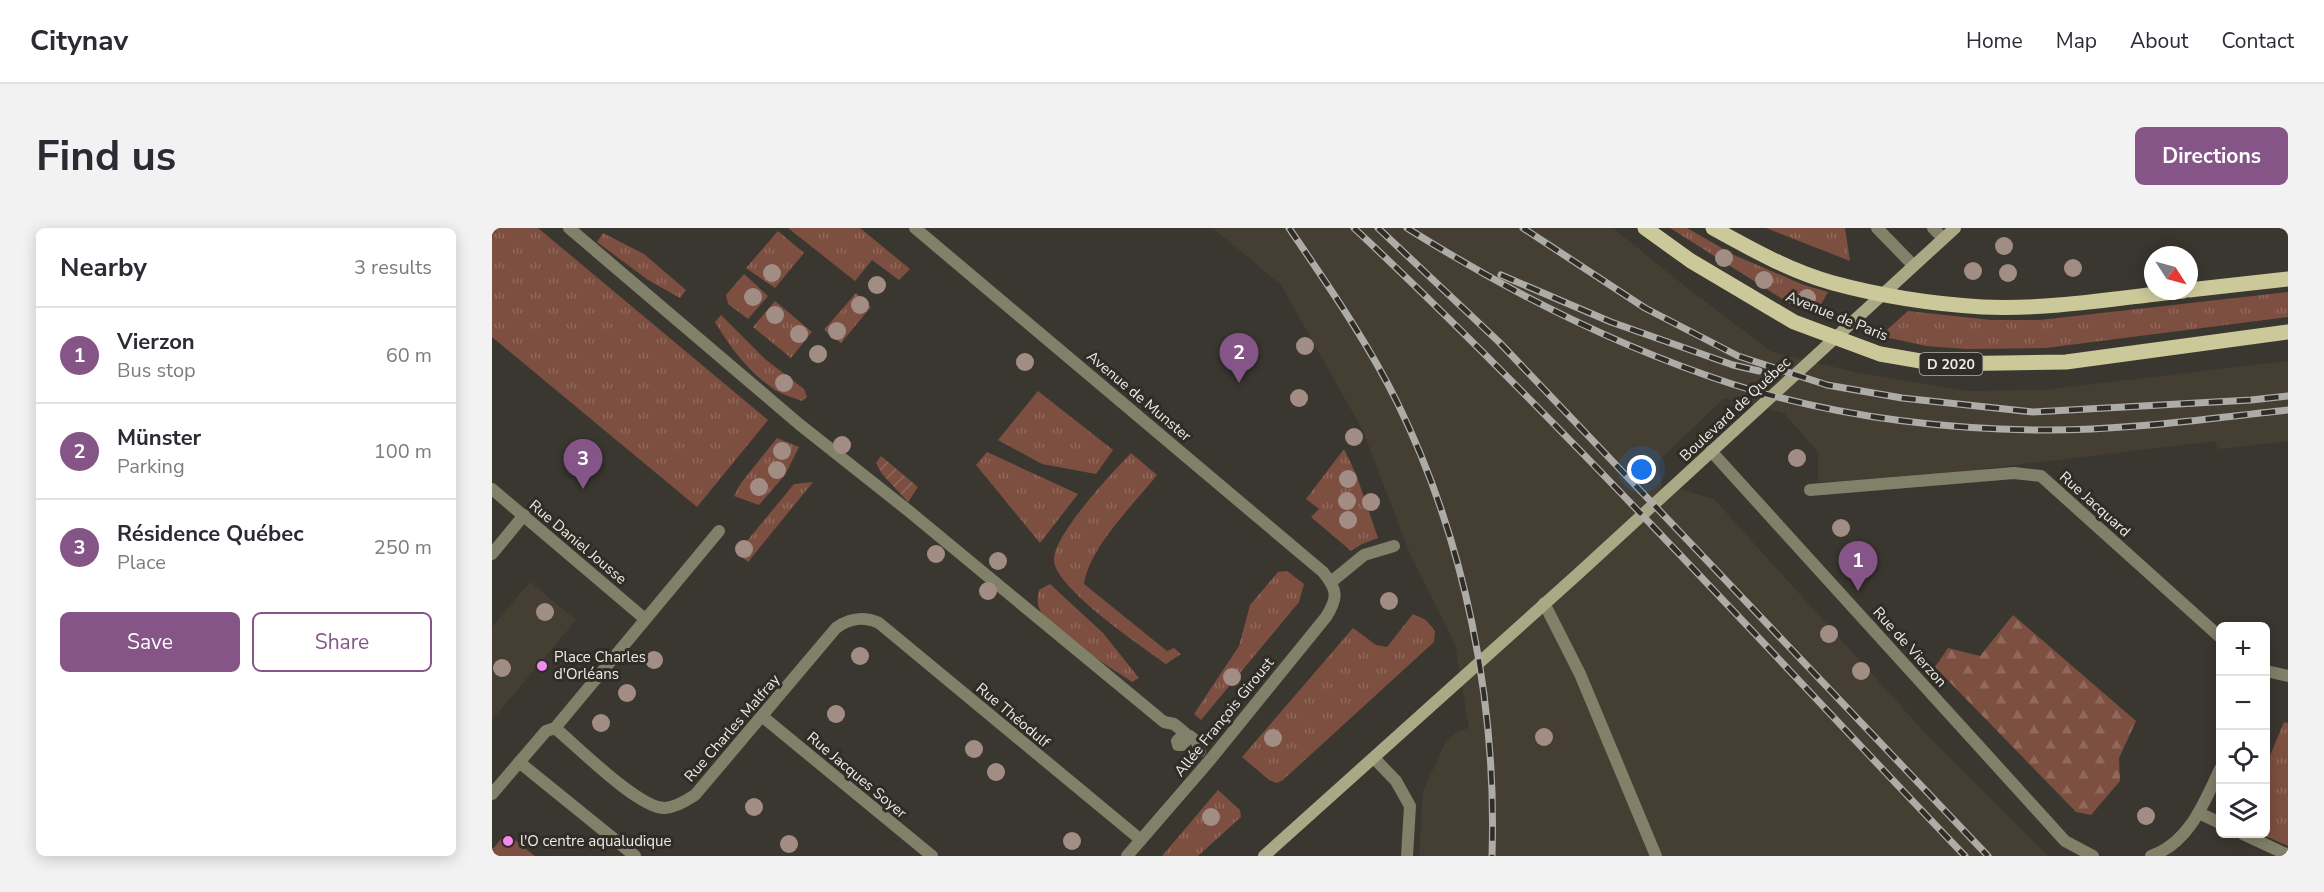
<!DOCTYPE html>
<html lang="en">
<head>
<meta charset="utf-8">
<style>
	body { margin:0; font-family:"Nunito Sans",sans-serif; background:#f2f2f3; color:#2b2b33 }
	.controls { position:absolute; right:18px; bottom:18px; display:grid; overflow:hidden; border-radius:9px; box-shadow:0 3px 15px #0003 }
	.controls button { width:54px; height:54px; display:grid; place-items:center; padding:0; border:0; border-bottom:2px solid #e1e1e2; background:#fff; color:#2b2b33; font:30px sans-serif }
	.compass { position:absolute; left:1652px; top:18px; width:54px; height:54px; border-radius:50%; background:#fff; box-shadow:0 3px 15px #0003; rotate:126deg }
	.you { position:absolute; left:1150px; top:242px; width:21px; height:21px; margin:-15px; border:4px solid #fff; border-radius:50%; background:#1a73e8; box-shadow:0 0 0 9px #1a73e833 }
	.badge { display:grid; place-items:center; width:39px; height:39px; border-radius:50%; background:#855588; color:#fff; font-size:20px; font-weight:700 }
	.pin { position:absolute; translate:-50% -50px; filter:drop-shadow(0 2px 3px #0008) }
	.pin::after { content:''; position:absolute; top:32px; width:21px; height:18px; background:inherit; clip-path:polygon(0 0,100% 0,50% 100%) }
	.list { margin:0; padding:0; list-style:none }
	h2 { display:flex; justify-content:space-between; align-items:center; height:78px; margin:0; padding:0 24px; font-size:26px }
	h2 small { font-size:20px; font-weight:400; color:#7c7c81 }
	.list li { display:grid; grid-template-columns:39px 1fr auto; gap:18px; align-items:center; box-sizing:border-box; height:96px; padding:0 24px; border-top:2px solid #e1e1e2 }
	.list b { display:block; font-size:22px; white-space:nowrap }
	.list p { margin:0; font-size:20px; white-space:nowrap; color:#7c7c81 }
	.list em { font-size:20px; font-style:normal; color:#7c7c81 }
	.actions { display:flex; gap:12px; padding:18px 24px }
	.actions a { flex:1; padding:14px 0; border:2px solid #855588; border-radius:9px; text-align:center; font-size:21px; color:#855588 }
	.actions .main { background:#855588; color:#fff }
	.icon { flex:none; width:33px; height:33px; fill:none; stroke:currentColor; stroke-width:2; stroke-linecap:round; stroke-linejoin:round }
	.map { position:relative; flex:none; width:1796px; height:628px; overflow:hidden; border-radius:9px }
	header { display:flex; align-items:center; gap:36px; box-sizing:border-box; height:84px; padding:0 30px; background:#fff; border-bottom:2px solid #e1e1e2 }
	header strong { font-size:28px }
	nav { display:flex; gap:33px; margin-inline-start:auto; font-size:21px }
	.intro { display:flex; align-items:center; justify-content:space-between; box-sizing:border-box; height:144px; padding:0 36px }
	h1 { margin:0; font-size:42px }
	.button { padding:15px 27px; border-radius:9px; background:#855588; color:#fff; font-size:21px; font-weight:700 }
	main { display:flex; gap:36px; padding:0 36px }
	aside { flex:1; background:#fff; border-radius:9px; box-shadow:0 3px 15px #0003 }
	.map>svg:first-child { display:block }
</style>
</head>
<body>
<header>
<strong>Citynav</strong>
<nav><a>Home</a><a>Map</a><a>About</a><a>Contact</a></nav>
</header>
<div class="intro"><h1>Find us</h1><a class="button">Directions</a></div>
<main>
<aside>
<h2>Nearby<small>3 results</small></h2>
<ul class="list">
<li><span class="badge">1</span><div><b>Vierzon</b><p>Bus stop</p></div><em>60 m</em></li>
<li><span class="badge">2</span><div><b>Münster</b><p>Parking</p></div><em>100 m</em></li>
<li><span class="badge">3</span><div><b>Résidence Québec</b><p>Place</p></div><em>250 m</em></li>
</ul>
<div class="actions"><a class="main">Save</a><a>Share</a></div>
</aside>
<div class="map">
<svg width="1796" height="628" viewBox="0 0 1796 628">
	<defs>
		<pattern id="grass-tufts" width="24" height="20" patternUnits="userSpaceOnUse" patternTransform="scale(1.5)"><rect width="24" height="20" fill="#7d4f41"/><path d="M3 7l-1-3M5 7V3M7 7l1-3M15 17l-1-3M17 17v-4M19 17l1-3" fill="none" stroke="#90685c"/></pattern>
		<pattern id="forest-firs" width="22" height="20" patternUnits="userSpaceOnUse" patternTransform="scale(1.5)"><rect width="22" height="20" fill="#7d4f41"/><path d="M5 1l3.5 6h-7zM16 11l3.5 6h-7z" fill="#90685c"/></pattern>
		<pattern id="garden-furrows" width="10" height="10" patternUnits="userSpaceOnUse" patternTransform="scale(1.5)"><rect width="10" height="10" fill="#7d4f41"/><path d="M-1 1l2-2M0 10L10 0M9 11l2-2" fill="none" stroke="#90685c"/></pattern>
	</defs>
	<rect width="100%" height="100%" fill="#3a3730"/>
	<g fill="#453f33">
		<polygon points="721,0 1121,0 1189,55 1280,124 1367,145 1476,163 1551,162 1796,133 1796,213 1727,221 1723,216 1724,213 1405,251 1326,254 1326,224 1292,185 1232,170 1167,233 1170,263 1184,260 1222,271 1435,507 1556,628 927,628 931,563 953,515 966,503 977,500 963,416 918,326 871,203 789,57"/>
		<polygon points="38,354 84,392 0,492 0,399"/>
	</g>
	<g fill="url(#grass-tufts)">
		<polygon points="0,0 46,0 276,192 205,279 0,109"/>
		<polygon points="296,0 368,0 418,41 407,52 380,32 363,53"/>
		<polygon points="1178,0 1195,0 1242,27 1312,57 1336,64 1324,85 1300,77"/>
		<polygon points="1274,0 1353,0 1358,33"/>
		<polygon points="286,3 312,25 283,60 254,40"/>
		<polygon points="111,5 152,26 194,62 188,70 156,52 105,14"/>
		<polygon points="252,46 276,68 256,91 236,76 234,67"/>
		<polygon points="1796,64 1796,89 1554,120 1474,121 1434,118 1388,108 1416,83 1499,92 1548,92"/>
		<polygon points="364,65 379,79 349,115 332,102"/>
		<polygon points="283,73 320,104 299,130 261,99"/>
		<path d="M229,87L273,131L312,161L315,169L310,173C300,169 287,166 279,159C255,142 238,119 223,94Z"/>
		<polygon points="546,163 621,222 604,246 550,236 506,212"/>
		<polygon points="285,210 307,219 293,247 267,277 242,268 249,255"/>
		<polygon points="852,221 864,246 886,310 870,316 859,323 819,289 827,281 814,271"/>
		<polygon points="495,224 586,266 548,315 484,237"/>
		<path d="M639,225L665,247C642,276 597,320 592,356L675,423L682,420L689,426L674,436C652,420 560,358 562,331C563,305 620,245 639,225Z"/>
		<polygon points="321,254 256,334 245,325 302,256"/>
		<polygon points="795,343 812,356 807,374 709,492 702,486 747,418 758,377 786,344"/>
		<path d="M558,356L611,405L647,450L640,454C616,437 563,407 549,384C545,378 545,369 547,362Z"/>
		<polygon points="921,386 934,392 943,403 942,414 791,552 785,555 777,552 750,529 861,400 884,417 895,419"/>
		<polygon points="1792,494 1796,495 1796,618 1769,606 1774,606 1774,537"/>
		<polygon points="726,562 748,582 749,589 706,628 670,628"/>
	</g>
	<polygon fill="url(#forest-firs)" points="1521,387 1644,493 1627,530 1628,553 1599,587 1584,584 1443,439 1456,420 1488,428"/>
	<polygon fill="url(#garden-furrows)" points="389,228 426,259 416,274 390,246 384,235"/>
	<polygon fill="#7d4f41" points="14,605 43,628 0,628 0,622"/>
	<g fill="none" stroke-linecap="round" stroke-linejoin="round">
		<g stroke="#818069" stroke-width="12">
			<polyline points="839,354 872,327 902,318"/>
			<polyline points="1052,375 1088,446 1164,628"/>
			<polyline points="27,534 143,628"/>
		</g>
		<g stroke="#818069" stroke-width="12">
			<polyline points="77,0 307,196 418,284 672,494 682,496 693,505 685,513 686,517 690,517 698,508 705,514 708,523"/>
			<path d="M423,0L831,344C846,362 846,370 834,389L718,532L635,628"/>
			<polyline points="1385,0 1421,37"/>
			<polyline points="1441,0 1451,10"/>
			<polyline points="1219,223 1573,613 1601,628"/>
			<polyline points="0,261 153,391"/>
			<polyline points="1318,262 1522,245 1549,248 1728,409"/>
			<polyline points="0,326 32,287"/>
			<polyline points="1774,443 1796,448"/>
			<polyline points="271,489 440,628"/>
			<path d="M63,500C85,518 147,581 173,580C184,579 194,573 203,567L344,400C358,390 371,388 387,395L649,612"/>
			<polyline points="882,530 904,553 918,578 915,628"/>
			<polyline points="0,566 54,503 63,500 227,303"/>
			<polyline points="1707,585 1728,595"/>
			<polyline points="1751,606 1796,627"/>
			<path d="M1659,628C1697,615 1712,575 1728,541"/>
		</g>
		<polyline stroke="#aba985" stroke-width="12" points="772,628 1087,345 1463,0"/>
		<g stroke="#cbc999" stroke-width="15">
			<polyline points="1153,0 1199,33 1302,94 1388,126 1446,136 1574,134 1796,104"/>
			<path d="M1221,0C1259,21 1298,43 1341,55C1389,68 1441,76 1490,79C1557,82 1625,70 1691,63"/>
			<polyline points="1697,62 1796,51"/>
		</g>
		<g stroke="#aeaca7" stroke-width="7">
			<g id="rail">
				<path d="M797,0C835,56 875,113 905,174C973,313 1005,473 1000,628"/>
				<path d="M862,0C1076,200 1271,417 1473,628"/>
				<polyline points="886,0 1007,114 1496,628"/>
				<path d="M915,0C1017,64 1126,119 1240,156C1338,187 1444,201 1546,202C1630,203 1713,191 1796,182"/>
				<polyline points="1031,0 1153,80 1246,128 1335,157 1410,170 1541,184 1759,172 1796,168"/>
				<polyline points="1009,47 1119,94 1241,137 1267,143"/>
			</g>
		</g>
		<use href="#rail" stroke="#302c26" stroke-width="4.5" stroke-dasharray="14" stroke-linecap="butt"/>
	</g>
	<g fill="#a18d84">
		<circle cx="1512" cy="18" r="9"/>
		<circle cx="1232" cy="30" r="9"/>
		<circle cx="1581" cy="40" r="9"/>
		<circle cx="1481" cy="43" r="9"/>
		<circle cx="280" cy="45" r="9"/>
		<circle cx="1516" cy="45" r="9"/>
		<circle cx="1272" cy="52" r="9"/>
		<circle cx="385" cy="57" r="9"/>
		<circle cx="261" cy="69" r="9"/>
		<circle cx="1315" cy="70" r="9"/>
		<circle cx="368" cy="77" r="9"/>
		<circle cx="283" cy="87" r="9"/>
		<circle cx="345" cy="103" r="9"/>
		<circle cx="307" cy="106" r="9"/>
		<circle cx="813" cy="118" r="9"/>
		<circle cx="326" cy="126" r="9"/>
		<circle cx="533" cy="134" r="9"/>
		<circle cx="292" cy="155" r="9"/>
		<circle cx="807" cy="170" r="9"/>
		<circle cx="862" cy="209" r="9"/>
		<circle cx="350" cy="217" r="9"/>
		<circle cx="290" cy="223" r="9"/>
		<circle cx="1305" cy="230" r="9"/>
		<circle cx="285" cy="242" r="9"/>
		<circle cx="856" cy="251" r="9"/>
		<circle cx="267" cy="259" r="9"/>
		<circle cx="855" cy="273" r="9"/>
		<circle cx="879" cy="274" r="9"/>
		<circle cx="856" cy="292" r="9"/>
		<circle cx="1349" cy="300" r="9"/>
		<circle cx="252" cy="321" r="9"/>
		<circle cx="444" cy="326" r="9"/>
		<circle cx="506" cy="333" r="9"/>
		<circle cx="496" cy="363" r="9"/>
		<circle cx="897" cy="373" r="9"/>
		<circle cx="53" cy="384" r="9"/>
		<circle cx="1337" cy="406" r="9"/>
		<circle cx="368" cy="428" r="9"/>
		<circle cx="162" cy="432" r="9"/>
		<circle cx="10" cy="440" r="9"/>
		<circle cx="1369" cy="443" r="9"/>
		<circle cx="740" cy="449" r="9"/>
		<circle cx="135" cy="465" r="9"/>
		<circle cx="344" cy="486" r="9"/>
		<circle cx="109" cy="495" r="9"/>
		<circle cx="1052" cy="509" r="9"/>
		<circle cx="781" cy="510" r="9"/>
		<circle cx="482" cy="521" r="9"/>
		<circle cx="504" cy="544" r="9"/>
		<circle cx="262" cy="579" r="9"/>
		<circle cx="1654" cy="588" r="9"/>
		<circle cx="719" cy="589" r="9"/>
		<circle cx="580" cy="613" r="9"/>
		<circle cx="297" cy="616" r="9"/>
	</g>
	<g fill="#f489f1" stroke="#302c26" stroke-width="2">
		<circle cx="50" cy="438" r="6"/>
		<circle cx="16" cy="613" r="6"/>
	</g>
	<g text-anchor="middle" dominant-baseline="central" stroke-width="6" stroke-linejoin="round" paint-order="stroke">
		<rect fill="#302c26" stroke="#b4b1ac" stroke-width="1.5" x="1427.5" y="125" width="63" height="22" rx="4.5"/>
		<g font-size="14" font-weight="bold" fill="#eceae6">
			<text x="1459" y="136">D 2020</text>
		</g>
		<g font-size="15" fill="#eceae6" stroke="#302c26">
			<text transform="translate(1345 88) rotate(22)">Avenue de Paris</text>
			<text transform="translate(647 168) rotate(40)">Avenue de Munster</text>
			<text transform="translate(1243 181) rotate(-43)">Boulevard de Québec</text>
			<text transform="translate(1603 276) rotate(42)">Rue Jacquard</text>
			<text transform="translate(86 314) rotate(40)">Rue Daniel Jousse</text>
			<text transform="translate(1418 419) rotate(48)">Rue de Vierzon</text>
			<text transform="translate(521 487) rotate(40)">Rue Théodulf</text>
			<text transform="translate(732 489) rotate(-51)">Allée François Giroust</text>
			<text transform="translate(240 500) rotate(-49)">Rue Charles Malfray</text>
			<text transform="translate(365 547) rotate(40)">Rue Jacques Soyer</text>
		</g>
		<g font-size="15" fill="#eceae6" stroke="#302c26" text-anchor="start">
			<text x="62" y="429">Place Charles<tspan x="62" dy="17">d'Orléans</tspan></text>
			<text x="28" y="613">l'O centre aqualudique</text>
		</g>
	</g>
</svg>
<div class="controls">
<button>+</button>
<button>−</button>
<button><svg class="icon" aria-label="locate" viewBox="0 0 24 24"><circle cx="12" cy="12" r="6"/><path d="M12 2v4M12 18v4M2 12h4M18 12h4"/></svg></button>
<button><svg class="icon" aria-label="layers" viewBox="0 0 24 24"><path d="M12 4l9 5-9 5-9-5zM3 14l9 5 9-5"/></svg></button>
</div>
<svg class="compass" viewBox="-18 -18 36 36"><path d="M0-13l5 13h-10z" fill="#e53935"/><path d="M0 13l5-13h-10z" fill="#7c7c81"/></svg>
<div class="you"></div>
<div class="pin badge" style="left:1366px;top:363px">1</div>
<div class="pin badge" style="left:747px;top:155px">2</div>
<div class="pin badge" style="left:91px;top:261px">3</div>
</div>
</main>
</body>
</html>
